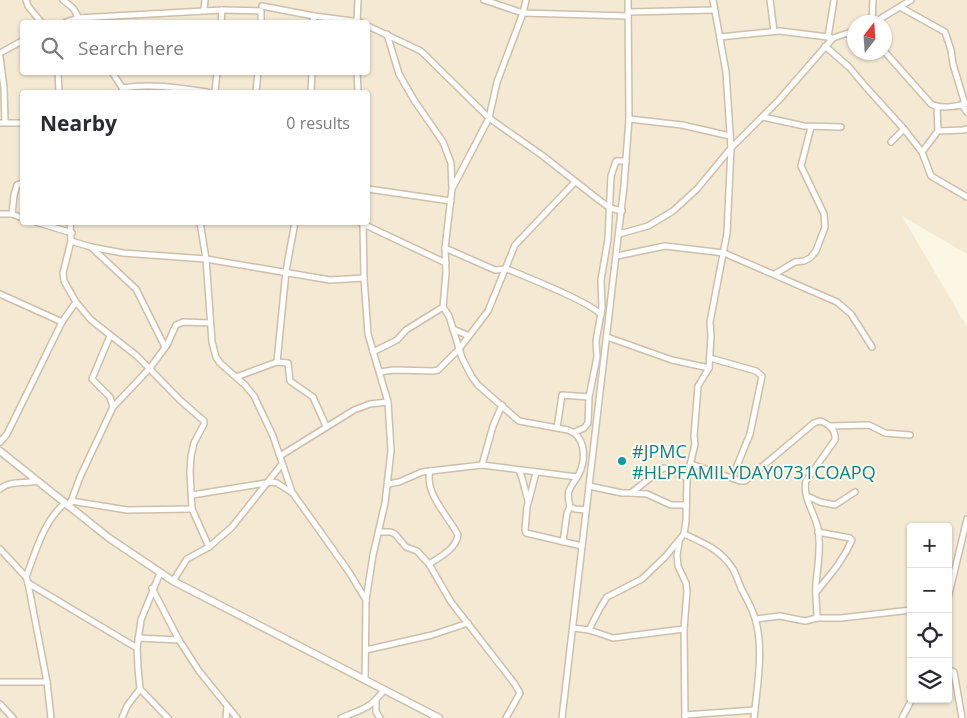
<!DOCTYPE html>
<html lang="en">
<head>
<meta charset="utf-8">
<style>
	body { margin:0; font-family:"Open Sans",sans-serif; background:#f2f2f3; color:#2b2b33 }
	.controls { position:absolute; right:15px; bottom:15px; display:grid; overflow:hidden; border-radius:5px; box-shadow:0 1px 4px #0004 }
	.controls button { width:45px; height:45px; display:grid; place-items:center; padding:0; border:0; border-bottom:1px solid #e1e1e2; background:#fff; color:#2b2b33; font:25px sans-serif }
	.compass { position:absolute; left:847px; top:15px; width:45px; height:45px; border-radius:50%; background:#fff; box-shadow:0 1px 4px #0004; rotate:17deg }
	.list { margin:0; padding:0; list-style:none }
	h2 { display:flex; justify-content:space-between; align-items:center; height:65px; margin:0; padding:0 20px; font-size:21px }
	h2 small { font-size:16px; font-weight:400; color:#7c7c81 }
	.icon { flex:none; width:28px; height:28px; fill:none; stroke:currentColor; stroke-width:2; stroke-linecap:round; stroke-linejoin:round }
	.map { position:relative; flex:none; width:967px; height:718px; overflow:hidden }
	.search { position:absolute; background:#fff; box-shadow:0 1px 4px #0004; left:20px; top:20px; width:350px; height:55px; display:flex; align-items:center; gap:12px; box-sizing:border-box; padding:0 18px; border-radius:5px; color:#7c7c81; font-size:19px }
	.panel { position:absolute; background:#fff; box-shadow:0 1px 4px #0004; left:20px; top:90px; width:350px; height:135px; border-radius:5px }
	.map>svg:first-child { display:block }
</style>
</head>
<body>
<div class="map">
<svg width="967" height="718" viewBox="0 0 967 718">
	<rect width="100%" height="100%" fill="#fcf6e4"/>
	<path fill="#f4e9d2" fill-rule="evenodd" d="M0,0H967V254L902,216L967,327V718H0ZM22,22H368V72H22ZM854,22H884V52H854ZM22,92H368V222H22ZM911,527H948V699H911Z"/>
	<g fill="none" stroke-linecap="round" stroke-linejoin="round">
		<g stroke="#cebfaa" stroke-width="8">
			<g id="minor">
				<polyline points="26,0 28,6 41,22"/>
				<polyline points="63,0 73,8 81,22"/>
				<polyline points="484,0 523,13 628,16"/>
				<polyline points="770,0 774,31"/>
				<polyline points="262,6 314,16"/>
				<polyline points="900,7 945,32 951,50 953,64 965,104"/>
				<polyline points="204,10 205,0"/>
				<polyline points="222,10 261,11 261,22"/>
				<polyline points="628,12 714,10"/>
				<polyline points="66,22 78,18 222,10 221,22"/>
				<polyline points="313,22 314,16 360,22"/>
				<polyline points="357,22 358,0"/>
				<polyline points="872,22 873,0"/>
				<polyline points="875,22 911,0"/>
				<polyline points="368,26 421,51 489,118 543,156 599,200 610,208 622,211"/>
				<polyline points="720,37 780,31 828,37"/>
				<polyline points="830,37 828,37 834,0"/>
				<polyline points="825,46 849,67 865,86 904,129 922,152 931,176 967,197"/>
				<path d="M884,51L931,104C940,109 957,107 967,103"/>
				<polyline points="0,53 22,41"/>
				<polyline points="0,57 4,88 5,122"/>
				<polyline points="58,72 59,92"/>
				<polyline points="112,72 125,92"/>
				<polyline points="357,72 358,92"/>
				<path d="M122,88C149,83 180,88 207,92"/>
				<polyline points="215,92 217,72"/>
				<polyline points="256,92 258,72"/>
				<polyline points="311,92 312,72"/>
				<polyline points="962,105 967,112"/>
				<polyline points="763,117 804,126 841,127"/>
				<polyline points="629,119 682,125 730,136"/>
				<polyline points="0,123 22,123"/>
				<polyline points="938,131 963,130 967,129"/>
				<polyline points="891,142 904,129"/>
				<polyline points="922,152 938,131 937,107"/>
				<polyline points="453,187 489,118 497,82 523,13 526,0"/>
				<polyline points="368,189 451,201"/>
				<polyline points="0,214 12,214 22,218"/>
				<polyline points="12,214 14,195 17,185 22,183"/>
				<polyline points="36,222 72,233"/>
				<polyline points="70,222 71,241 63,273 64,281 76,302 91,320 137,356 180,400 204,421 204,424 194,443 191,456 190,472 192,509 209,547"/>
				<polyline points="200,222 206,259 212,342 216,357 220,363 245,385 254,396 273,436 292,492 349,572 366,600"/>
				<polyline points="363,222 364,278 368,334 388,402 391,451 385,503 373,555 366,600 365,680"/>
				<polyline points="361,223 446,263"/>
				<polyline points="619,234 648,226 673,211 697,189 731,148 779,100 833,38 854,31"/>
				<polyline points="71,241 91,247 123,253 206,259 330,280 364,278"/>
				<polyline points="91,247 136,289 165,347"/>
				<path d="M445,248L495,270L507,269C524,276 593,303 601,315"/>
				<polyline points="617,256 665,246 724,253 837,302 851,314 872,347"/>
				<polyline points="775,274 795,262 804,261 810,258 816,251 825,227 824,214 801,166 811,127"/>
				<polyline points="0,294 62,322"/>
				<path d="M443,307L449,316L462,358L472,377L478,385L519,421L568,430C586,436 586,459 579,474C576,480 571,485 569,491C567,496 569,501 570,507L575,509L586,510"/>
				<polyline points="453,329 469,336"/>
				<polyline points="110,336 92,379 110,397 113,407"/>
				<polyline points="607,337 672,360 709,368"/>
				<polyline points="373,352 397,340 406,330 443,307 446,273 445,248 452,189 451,163 443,142 414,100 399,74 387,34"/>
				<polyline points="710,358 756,371 762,376 750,434 732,478"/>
				<polyline points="277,362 286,271 295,222"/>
				<polyline points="380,372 394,370 433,371 438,370 459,349 488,311 515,245 575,182"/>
				<polyline points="236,377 277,362 288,363 290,381 313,397 326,426"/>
				<polyline points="830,426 869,425 885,433 910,435"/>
				<polyline points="557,428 562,395 589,397"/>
				<polyline points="575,432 584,428 588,423 589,397 597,357 596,341 602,308 601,280 608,239 611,176 616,161 626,161"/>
				<polyline points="0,442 7,434 62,322 76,302"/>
				<polyline points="280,456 354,410 370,404 388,402"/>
				<path d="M691,464L740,481H745L814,423L820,421C829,424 836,430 835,440L806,481C802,497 815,513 818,529C821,546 818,566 816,583C815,594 817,606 817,618"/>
				<polyline points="482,465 493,426 502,405"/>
				<polyline points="519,470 522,478 528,501"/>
				<polyline points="536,473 527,507 525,530 526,533 582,546"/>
				<polyline points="388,484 399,482 422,472 482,465 577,477"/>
				<polyline points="589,486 622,493 631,493 663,468 667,468 687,478"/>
				<path d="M0,489C11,480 24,484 36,481"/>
				<polyline points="631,493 647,494 671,505 686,505"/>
				<polyline points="192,495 272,482 277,483 291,492"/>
				<polyline points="807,496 820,502 835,505 855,492"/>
				<polyline points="71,501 127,510 192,509"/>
				<polyline points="69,507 80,477 113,407 150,368 167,345 176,325 183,322 210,323"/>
				<polyline points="379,532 391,532 395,534 406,547 417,551 429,564 451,602 514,683 520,693 506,718"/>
				<path d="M684,534C704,543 721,550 733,569C737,576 739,584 742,590C748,601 755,613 757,626C763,655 757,688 754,718"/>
				<polyline points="563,542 567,513 570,507"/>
				<polyline points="679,542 677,555 678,566 686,583 687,591 684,629 685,718"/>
				<polyline points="0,549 26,577 28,583 47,682 51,718"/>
				<path d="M429,564C440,557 456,549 458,535C449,517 424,493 430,471"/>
				<polyline points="160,573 141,620 137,648 138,668 140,689 168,718"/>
				<path d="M26,577C36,551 43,522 65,503"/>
				<polyline points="173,581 187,559 209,547 232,527 282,464"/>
				<polyline points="28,583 137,648"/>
				<polyline points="152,588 179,640 199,671 237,718"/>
				<path d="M816,592C831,574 842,562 852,540L850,538L818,532"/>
				<polyline points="948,598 967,519"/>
				<polyline points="756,619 780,616 805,621 817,618 841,618 911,610"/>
				<polyline points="573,628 589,630 613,638 684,629"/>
				<polyline points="589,630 600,608 607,597 642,579 665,557 684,534 686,521 687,478 695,444 694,436 698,386 709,368 711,336 710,322 727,233 731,148 726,72 713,0"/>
				<polyline points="138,638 179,640"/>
				<polyline points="366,650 432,635 468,623"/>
				<polyline points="948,669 954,672 962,718"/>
				<polyline points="0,682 47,682"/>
				<polyline points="376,701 376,712 380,718"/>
				<polyline points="0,704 13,718"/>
				<polyline points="685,715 755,710"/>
				<polyline points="122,718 127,706 140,689"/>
				<polyline points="226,718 227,706"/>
				<path d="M341,718C362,709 370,709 384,690"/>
				<polyline points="562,718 624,186 629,119 628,0"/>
				<polyline points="902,718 912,699"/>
			</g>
		</g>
		<g stroke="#cebfaa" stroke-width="9">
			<polyline id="tertiary" points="0,451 109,538 173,581 439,718"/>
		</g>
		<use href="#minor" stroke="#fff" stroke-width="5"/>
		<use href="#tertiary" stroke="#fff" stroke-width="6"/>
	</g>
	<circle fill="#0f9aa8" stroke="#fffaea" stroke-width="2" cx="622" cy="461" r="5"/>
	<g text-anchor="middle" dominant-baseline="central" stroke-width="4" stroke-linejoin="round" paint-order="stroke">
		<g font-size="18" fill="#0d838f" stroke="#fffaea" text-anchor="start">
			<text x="632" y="451">#JPMC<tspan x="632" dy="21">#HLPFAMILYDAY0731COAPQ</tspan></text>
		</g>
	</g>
</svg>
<div class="controls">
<button>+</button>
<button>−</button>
<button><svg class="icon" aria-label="locate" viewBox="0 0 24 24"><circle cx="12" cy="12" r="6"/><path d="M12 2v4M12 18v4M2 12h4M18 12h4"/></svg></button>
<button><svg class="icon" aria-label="layers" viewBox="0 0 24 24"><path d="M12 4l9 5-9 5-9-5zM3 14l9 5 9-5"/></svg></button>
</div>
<svg class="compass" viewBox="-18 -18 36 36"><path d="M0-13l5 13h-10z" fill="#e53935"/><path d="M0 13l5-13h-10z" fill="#7c7c81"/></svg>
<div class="search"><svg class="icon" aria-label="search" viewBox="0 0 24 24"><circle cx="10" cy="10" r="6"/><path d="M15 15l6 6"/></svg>Search here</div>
<section class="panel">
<h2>Nearby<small>0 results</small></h2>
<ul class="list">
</ul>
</section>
</div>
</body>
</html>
